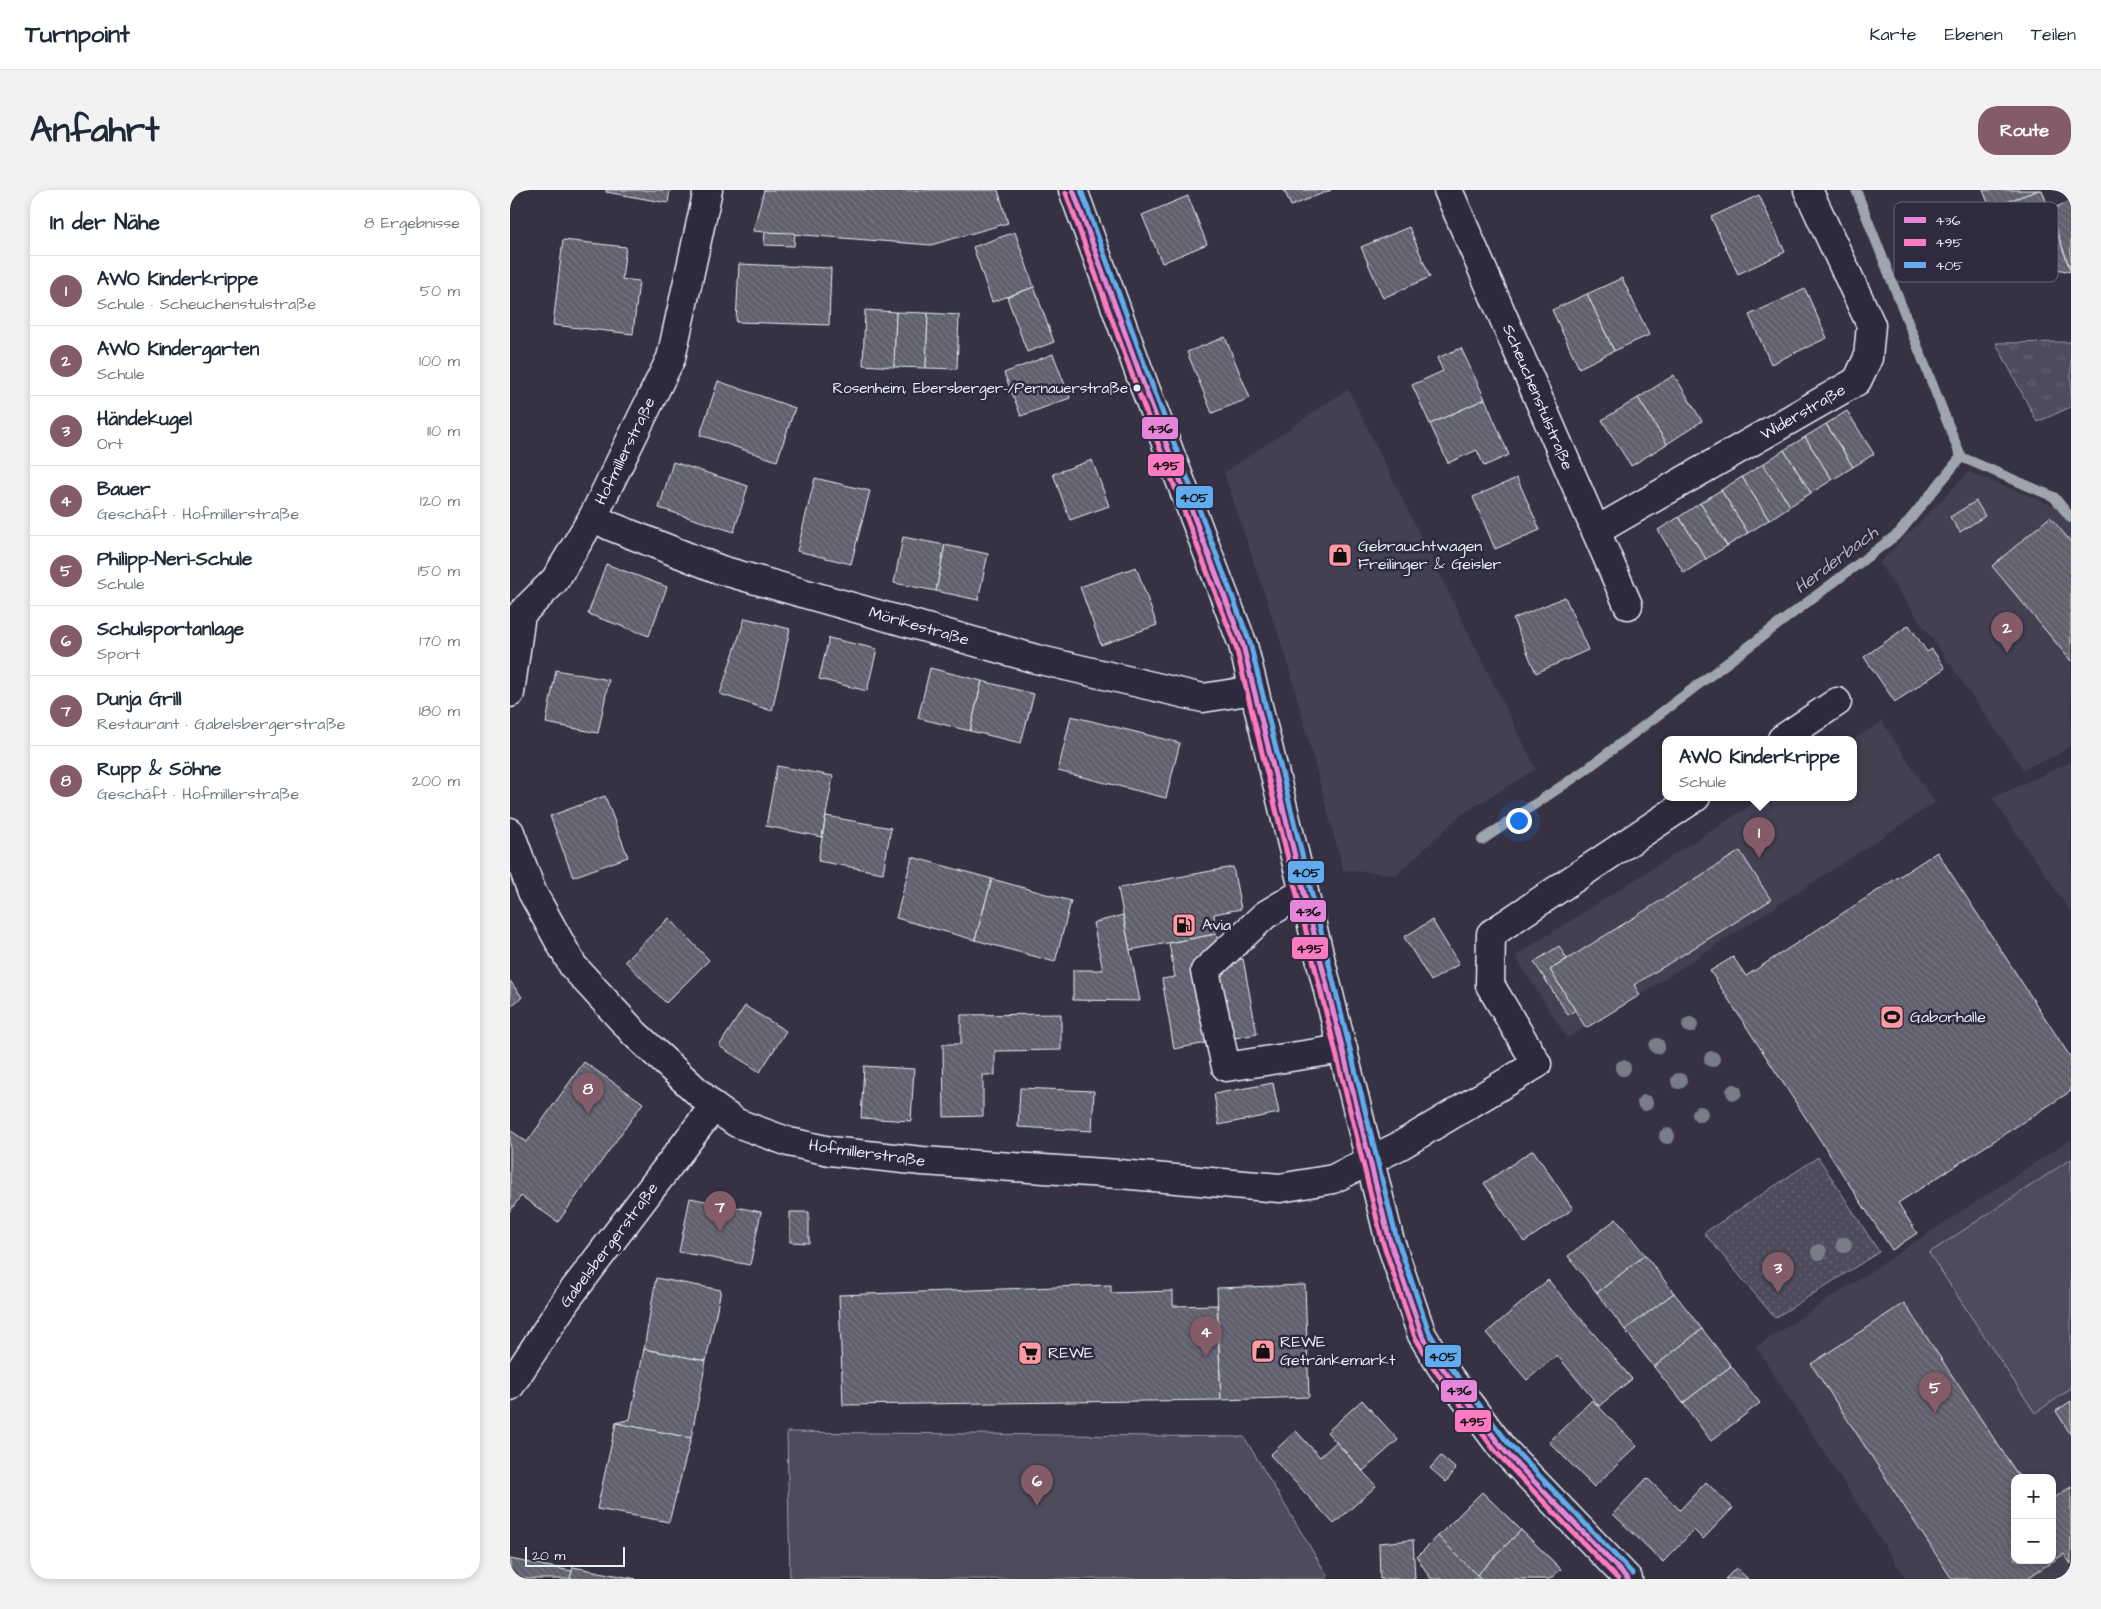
<!DOCTYPE html>
<html lang="de">
<head>
<meta charset="utf-8">
<style>
	body { margin:0; font-family:"Architects Daughter",sans-serif; background:#f2f2f3; color:#1f2937 }
	.controls { position:absolute; right:15px; bottom:15px; display:grid; overflow:hidden; border-radius:10px; box-shadow:0 2px 8px #0003 }
	.controls button { width:45px; height:45px; display:grid; place-items:center; padding:0; border:0; border-bottom:1px solid #e0e1e3; background:#fff; color:#1f2937; font:25px sans-serif }
	.scale { position:absolute; left:15px; bottom:12px; width:100px; box-sizing:border-box; padding-left:5px; border:2px solid #e8f1f8; border-top:0; font-size:14px; line-height:18px; white-space:nowrap; color:#e8f1f8; -webkit-text-stroke:4px #2f2a3d; paint-order:stroke }
	.you { position:absolute; left:1008px; top:630px; width:18px; height:18px; margin:-12px; border:4px solid #fff; border-radius:50%; background:#1a73e8; box-shadow:0 0 0 8px #1a73e833 }
	.badge { display:grid; place-items:center; width:32px; height:32px; border-radius:50%; background:#845c67; color:#fff; font-size:16px; font-weight:700 }
	.pin { position:absolute; translate:-50% -41px; filter:drop-shadow(0 1px 2px #0008) }
	.pin::after { content:''; position:absolute; top:26px; width:18px; height:15px; background:inherit; clip-path:polygon(0 0,100% 0,50% 100%) }
	.popup { position:absolute; left:1152px; top:546px; width:195px; height:65px; box-sizing:border-box; display:grid; place-content:center; border-radius:10px; background:#fff; filter:drop-shadow(0 1px 4px #0005); font-size:16px; white-space:nowrap; color:#747a83 }
	.popup b { font-size:19px; color:#1f2937 }
	.popup::after { content:''; position:absolute; left:50%; top:100%; margin-left:-10px; border:10px solid transparent; border-top-color:#fff }
	.list { margin:0; padding:0; list-style:none }
	h2 { display:flex; justify-content:space-between; align-items:center; height:65px; margin:0; padding:0 20px; font-size:21px }
	h2 small { font-size:16px; font-weight:400; color:#747a83 }
	.list li { display:grid; grid-template-columns:32px 1fr auto; gap:15px; align-items:center; box-sizing:border-box; height:70px; padding:0 20px; border-top:1px solid #e0e1e3 }
	.list b { display:block; font-size:19px; white-space:nowrap }
	.list p { margin:0; font-size:16px; white-space:nowrap; color:#747a83 }
	.list em { font-size:16px; font-style:normal; color:#747a83 }
	.map { position:relative; flex:none; width:1561px; height:1389px; overflow:hidden; border-radius:20px }
	header { display:flex; align-items:center; gap:30px; box-sizing:border-box; height:70px; padding:0 25px; background:#fff; border-bottom:1px solid #e0e1e3 }
	header strong { font-size:24px }
	nav { display:flex; gap:28px; margin-inline-start:auto; font-size:18px }
	.intro { display:flex; align-items:center; justify-content:space-between; box-sizing:border-box; height:120px; padding:0 30px }
	h1 { margin:0; font-size:35px }
	.button { padding:12px 22px; border-radius:20px; background:#845c67; color:#fff; font-size:18px; font-weight:700 }
	main { display:flex; gap:30px; padding:0 30px }
	aside { flex:1; background:#fff; border-radius:20px; box-shadow:0 2px 8px #0003 }
	.map>svg:first-child { display:block }
</style>
</head>
<body>
<header>
<strong>Turnpoint</strong>
<nav><a>Karte</a><a>Ebenen</a><a>Teilen</a></nav>
</header>
<div class="intro"><h1>Anfahrt</h1><a class="button">Route</a></div>
<main>
<aside>
<h2>In der Nähe<small>8 Ergebnisse</small></h2>
<ul class="list">
<li><span class="badge">1</span><div><b>AWO Kinderkrippe</b><p>Schule · Scheuchenstulstraße</p></div><em>50 m</em></li>
<li><span class="badge">2</span><div><b>AWO Kindergarten</b><p>Schule</p></div><em>100 m</em></li>
<li><span class="badge">3</span><div><b>Händekugel</b><p>Ort</p></div><em>110 m</em></li>
<li><span class="badge">4</span><div><b>Bauer</b><p>Geschäft · Hofmillerstraße</p></div><em>120 m</em></li>
<li><span class="badge">5</span><div><b>Philipp-Neri-Schule</b><p>Schule</p></div><em>150 m</em></li>
<li><span class="badge">6</span><div><b>Schulsportanlage</b><p>Sport</p></div><em>170 m</em></li>
<li><span class="badge">7</span><div><b>Dunja Grill</b><p>Restaurant · Gabelsbergerstraße</p></div><em>180 m</em></li>
<li><span class="badge">8</span><div><b>Rupp &amp; Söhne</b><p>Geschäft · Hofmillerstraße</p></div><em>200 m</em></li>
</ul>
</aside>
<div class="map">
<svg width="1561" height="1389" viewBox="0 0 1561 1389">
	<defs>
		<pattern id="grass-dots" width="8" height="8" patternUnits="userSpaceOnUse" patternTransform="scale(1.25)"><rect width="8" height="8" fill="#4d4b5c"/><path d="M2 2h.1M6 6h.1" fill="none" stroke="#676574" stroke-width="1.8" stroke-linecap="round"/></pattern>
		<pattern id="park-tufts" width="24" height="20" patternUnits="userSpaceOnUse" patternTransform="scale(1.25)"><rect width="24" height="20" fill="#4d4b5c"/><path d="M3 7l-1-3M5 7V3M7 7l1-3M15 17l-1-3M17 17v-4M19 17l1-3" fill="none" stroke="#676574"/></pattern>
		<pattern id="building-back-hatch" width="6" height="6" patternUnits="userSpaceOnUse" patternTransform="scale(1.25)"><rect width="6" height="6" fill="#605e6e"/><path d="M-1 5l2 2M0 0l6 6M5-1l2 2" fill="none" stroke="#777683"/></pattern>
	</defs>
	<rect width="100%" height="100%" fill="#363244"/>
	<filter id="ink" filterUnits="userSpaceOnUse"><feTurbulence type="fractalNoise" baseFrequency=".02" numOctaves="2"/><feDisplacementMap in="SourceGraphic" scale="10" xChannelSelector="R" yChannelSelector="G"/><feConvolveMatrix kernelMatrix="1 2 1 2 8 2 1 2 1" color-interpolation-filters="sRGB"/></filter>
	<g filter="url(#ink)">
		<g fill="#433f51" fill-rule="evenodd">
			<polygon points="838,199 1026,579 949,626 887,685 833,680 778,474 714,283"/>
			<polygon points="1459,282 1547,317 1561,332 1561,554 1548,565 1513,579 1369,373"/>
			<polygon points="1372,531 1425,613 1130,805 1057,848 1005,766 1254,607 1343,607 1343,550"/>
			<polygon points="1561,572 1561,722 1482,608"/>
			<path d="M1561,949V1389H1396L1246,1157ZM1505,1288H1542V1370H1505Z"/>
		</g>
		<polygon fill="url(#grass-dots)" stroke="#9a9eaa" points="1308,967 1369,1062 1265,1128 1194,1043"/>
		<polygon fill="url(#park-tufts)" stroke="#9a9eaa" points="1561,152 1561,217 1527,232 1486,153"/>
		<g fill="#4d4b5c" stroke="#9a9eaa">
			<polygon points="1561,969 1561,1199 1525,1223 1419,1063"/>
			<polygon points="277,1242 734,1247 817,1385 817,1389 280,1389"/>
		</g>
		<g fill="none" stroke-linecap="round" stroke-linejoin="round">
			<g stroke="#a0a4af" stroke-width="10">
				<polyline points="1451,267 1544,307 1561,328"/>
				<polyline points="972,650 1074,581 1389,343 1451,267 1346,0"/>
			</g>
		</g>
		<g fill="url(#building-back-hatch)" stroke="#e8f1f8">
			<polygon points="96,0 160,0 158,13 96,2"/>
			<polygon points="254,0 488,0 498,33 421,55 243,41"/>
			<polygon points="774,0 821,0 781,16"/>
			<polygon points="1473,0 1529,0 1480,18"/>
			<polygon points="1529,0 1532,0 1561,82 1510,71 1480,18"/>
			<polygon points="1249,5 1275,62 1228,84 1201,27"/>
			<polygon points="678,6 697,54 652,73 632,25"/>
			<polygon points="1561,11 1561,81 1539,20"/>
			<polygon points="899,37 920,87 873,108 851,57"/>
			<polygon points="255,42 285,43 284,56 254,55"/>
			<polygon points="505,42 524,97 482,112 463,57"/>
			<polygon points="53,50 116,57 112,89 129,91 123,144 43,135"/>
			<polygon points="229,74 321,78 319,135 226,132"/>
			<polygon points="1112,88 1139,145 1104,161 1077,104"/>
			<polygon points="524,97 544,152 517,162 497,107"/>
			<polygon points="1295,99 1317,148 1261,174 1239,125"/>
			<polygon points="1077,104 1104,161 1069,178 1042,120"/>
			<polygon points="355,120 386,122 384,177 353,175"/>
			<polygon points="386,122 418,123 416,178 384,177"/>
			<polygon points="418,123 449,125 447,179 416,178"/>
			<polygon points="715,147 740,208 702,223 677,162"/>
			<polygon points="951,158 975,209 920,234 902,195 933,181 927,168"/>
			<polygon points="543,164 560,208 511,226 494,183"/>
			<polygon points="1164,185 1192,231 1157,254 1128,208"/>
			<polygon points="208,191 285,218 267,271 190,245"/>
			<polygon points="1128,208 1157,254 1121,276 1092,230"/>
			<polygon points="975,209 999,265 974,276 967,260 938,273 920,234"/>
			<polygon points="1337,221 1364,264 1343,277 1316,234"/>
			<polygon points="1316,234 1343,277 1322,290 1295,247"/>
			<polygon points="1295,247 1322,290 1301,303 1274,260"/>
			<polygon points="1274,260 1301,303 1280,316 1253,274"/>
			<polygon points="582,270 599,316 560,330 543,284"/>
			<polygon points="163,272 238,296 224,342 149,318"/>
			<polygon points="1253,274 1280,316 1259,330 1232,287"/>
			<polygon points="1232,287 1259,330 1238,343 1211,300"/>
			<polygon points="305,288 360,301 341,374 287,361"/>
			<polygon points="1007,288 1030,340 985,359 963,307"/>
			<polygon points="1211,300 1238,343 1217,356 1190,313"/>
			<polygon points="1466,311 1475,326 1450,342 1440,327"/>
			<polygon points="1190,313 1217,356 1196,369 1169,327"/>
			<polygon points="1169,327 1196,369 1174,383 1148,340"/>
			<polygon points="1540,327 1561,352 1561,471 1482,376"/>
			<polygon points="393,347 435,355 426,401 384,393"/>
			<polygon points="435,355 478,364 468,410 426,401"/>
			<polygon points="96,374 157,397 139,446 78,424"/>
			<polygon points="626,377 647,435 591,455 570,397"/>
			<polygon points="1055,407 1078,460 1026,483 1003,429"/>
			<polygon points="235,428 280,439 262,521 210,504"/>
			<polygon points="1399,435 1417,462 1422,459 1435,478 1385,512 1354,467"/>
			<polygon points="319,448 367,459 357,501 309,489"/>
			<polygon points="420,478 472,491 460,541 408,528"/>
			<polygon points="46,480 99,490 88,543 36,533"/>
			<polygon points="472,491 524,504 511,553 460,541"/>
			<polygon points="561,526 670,553 656,608 548,581"/>
			<polygon points="267,576 323,586 312,647 256,636"/>
			<polygon points="95,606 118,667 63,687 40,626"/>
			<polygon points="316,626 381,638 373,683 308,671"/>
			<polygon points="1230,661 1261,710 1124,795 1130,805 1076,838 1040,780"/>
			<polygon points="1427,662 1561,868 1561,901 1388,1013 1407,1043 1382,1060 1200,781 1223,767 1236,786"/>
			<polygon points="402,667 482,689 465,750 386,728"/>
			<polygon points="723,677 731,719 704,724 706,744 620,760 608,698"/>
			<polygon points="482,689 561,711 545,772 465,750"/>
			<polygon points="613,725 630,811 563,810 563,780 593,780 583,733"/>
			<polygon points="159,728 199,770 156,813 115,771"/>
			<polygon points="922,730 949,774 921,791 894,747"/>
			<polygon points="706,744 713,773 733,769 747,844 664,859 652,789 665,787 659,753"/>
			<polygon points="1049,756 1057,769 1040,780 1065,820 1058,825 1024,772"/>
			<polygon points="0,791 12,807 0,817"/>
			<polygon points="235,816 276,841 250,882 209,856"/>
			<polygon points="551,824 551,860 485,861 485,885 473,885 473,926 434,927 433,854 451,854 451,825"/>
			<polygon points="74,872 133,913 48,1032 11,1006 0,1021 0,940 17,952"/>
			<polygon points="354,876 404,879 401,931 351,928"/>
			<polygon points="763,893 769,923 709,935 704,904"/>
			<polygon points="510,898 584,901 582,941 508,937"/>
			<polygon points="1023,960 1063,1019 1014,1052 974,993"/>
			<polygon points="180,1008 251,1022 240,1075 169,1062"/>
			<polygon points="280,1022 299,1022 299,1053 280,1052"/>
			<polygon points="1106,1029 1135,1065 1087,1103 1058,1066"/>
			<polygon points="1135,1065 1164,1103 1115,1140 1087,1103"/>
			<polygon points="146,1088 211,1100 196,1171 134,1159"/>
			<polygon points="1038,1090 1122,1189 1089,1216 1047,1165 1017,1190 976,1143"/>
			<polygon points="601,1095 601,1103 663,1101 663,1116 707,1115 711,1210 333,1215 329,1105"/>
			<polygon points="795,1095 799,1207 711,1210 707,1098"/>
			<polygon points="1164,1103 1192,1139 1144,1177 1115,1140"/>
			<polygon points="1394,1113 1510,1288 1505,1288 1505,1370 1542,1370 1542,1309 1561,1297 1561,1374 1554,1364 1516,1389 1442,1389 1301,1174"/>
			<polygon points="1192,1139 1221,1176 1173,1213 1144,1177"/>
			<polygon points="134,1159 196,1171 181,1248 106,1233 120,1229"/>
			<polygon points="1221,1176 1250,1213 1201,1251 1173,1213"/>
			<polygon points="852,1210 888,1250 853,1281 817,1242"/>
			<polygon points="1082,1210 1127,1256 1084,1297 1039,1252"/>
			<polygon points="1561,1211 1561,1245 1546,1221"/>
			<polygon points="106,1233 181,1248 159,1332 87,1319"/>
			<polygon points="786,1241 810,1267 826,1252 866,1296 824,1334 760,1265"/>
			<polygon points="931,1266 946,1279 936,1292 920,1278"/>
			<polygon points="1137,1288 1170,1320 1196,1292 1223,1318 1193,1349 1184,1340 1153,1372 1103,1324"/>
			<polygon points="972,1302 1011,1340 967,1385 928,1346"/>
			<polygon points="1011,1340 1051,1379 1040,1389 972,1389 967,1385"/>
			<polygon points="928,1346 967,1385 972,1389 921,1389 907,1367"/>
			<polygon points="903,1350 905,1389 870,1389 869,1353"/>
			<polygon points="0,1369 62,1381 60,1389 0,1389"/>
			<polygon points="63,1377 126,1389 60,1389"/>
			<polygon points="1226,1378 1238,1389 1215,1389"/>
		</g>
		<g fill="none" stroke-linecap="round" stroke-linejoin="round">
			<g stroke="#e8f1f8" stroke-width="31">
				<g id="minor">
					<polyline points="563,0 635,198 733,455 879,1048 912,1145 931,1176 992,1258 1118,1389"/>
					<polyline points="938,0 1118,415"/>
					<polyline points="83,327 100,336 211,380 526,469 693,508 744,500"/>
					<polyline points="1086,341 1347,191 1358,168 1361,135 1298,0"/>
					<polyline points="0,503 11,424 45,390 83,327 161,168 198,0"/>
					<polyline points="1272,549 1327,512"/>
					<polyline points="0,642 22,702 63,776 125,844 205,918 227,933 279,952 320,961 412,971 609,984 770,998 823,989 891,955 1027,874 980,795 981,744 1186,607"/>
					<polyline points="794,702 755,725 695,781 716,877 833,859"/>
					<polyline points="0,1196 57,1109 195,928 205,918"/>
				</g>
			</g>
			<use href="#minor" stroke="#2f2a3d" stroke-width="28"/>
			<g stroke="#2f2a3d" stroke-width="9">
				<polyline id="bus-1" points="563,0 635,198 733,455 879,1048 912,1145 931,1176 992,1258 1118,1389"/>
			</g>
			<g stroke="#2f2a3d" stroke-width="9">
				<polyline id="bus-2" points="556,3 628,201 726,457 872,1050 905,1147 925,1180 986,1262 1108,1389"/>
			</g>
			<g stroke="#2f2a3d" stroke-width="9">
				<polyline id="bus-3" points="571,0 642,195 740,453 886,1046 919,1142 937,1172 998,1253 1123,1384"/>
			</g>
			<use href="#bus-1" stroke="#e686db" stroke-width="5"/>
			<use href="#bus-2" stroke="#fe7ac1" stroke-width="5"/>
			<use href="#bus-3" stroke="#60acee" stroke-width="5"/>
		</g>
		<g fill="#7a7b89">
			<circle cx="1180" cy="835" r="8"/>
			<circle cx="1147" cy="856" r="8"/>
			<circle cx="1202" cy="869" r="8"/>
			<circle cx="1113" cy="878" r="8"/>
			<circle cx="1169" cy="891" r="8"/>
			<circle cx="1224" cy="902" r="8"/>
			<circle cx="1135" cy="913" r="8"/>
			<circle cx="1190" cy="924" r="8"/>
			<circle cx="1157" cy="946" r="8"/>
			<circle cx="1334" cy="1055" r="8"/>
			<circle cx="1309" cy="1062" r="8"/>
		</g>
	</g>
	<defs>
		<g id="shop-square" transform="scale(1.25)"><rect x="-9" y="-9" width="18" height="18" rx="4" fill="#ff9aa2" stroke="#2f2a3d"/><path d="M-5-2.5h2.3a2.7 3.5 0 0 1 5.4 0H5L5.5 6h-11ZM-1.5-2.5h3a1.5 2.3 0 0 0-3 0Z" fill="#111"/></g>
		<g id="fuel-square" transform="scale(1.25)"><rect x="-9" y="-9" width="18" height="18" rx="4" fill="#ff9aa2" stroke="#2f2a3d"/><path d="M-5.5-6h7V0h2V4h1.3V-2.5L3-4.5l.8-.8L6-3V5H2.5V1h-1V6h-7ZM-4.2-4.7v3.2H.2V-4.7Z" fill="#111"/></g>
		<g id="stadium-square" transform="scale(1.25)"><rect x="-9" y="-9" width="18" height="18" rx="4" fill="#ff9aa2" stroke="#2f2a3d"/><path d="M0-5a6.5 5 0 1 0 0 10a6.5 5 0 1 0 0-10ZM-3.5-1.8h7v3.6h-7Z" fill="#111"/></g>
		<g id="supermarket-square" transform="scale(1.25)"><rect x="-9" y="-9" width="18" height="18" rx="4" fill="#ff9aa2" stroke="#2f2a3d"/><path d="M-6-5.5h2.5l.6 2H6L4.5 2H-2.5L-4.4-4H-6ZM-1.5 3.2a1.3 1.3 0 1 0 .1 0ZM3 3.2a1.3 1.3 0 1 0 .1 0Z" fill="#111"/></g>
	</defs>
	<g fill-rule="evenodd">
		<use href="#shop-square" x="830" y="365"/>
		<use href="#fuel-square" x="674" y="735"/>
		<use href="#stadium-square" x="1382" y="827"/>
		<use href="#shop-square" x="753" y="1161"/>
		<use href="#supermarket-square" x="520" y="1163"/>
	</g>
	<circle fill="#e8f1f8" stroke="#2f2a3d" stroke-width="2" cx="627" cy="198" r="4.5"/>
	<g text-anchor="middle" dominant-baseline="central" stroke-width="5" stroke-linejoin="round" paint-order="stroke">
		<g font-size="15" fill="#e8f1f8" stroke="#2f2a3d" text-anchor="end">
			<text x="618" y="198">Rosenheim, Ebersberger-/Pernauerstraße</text>
		</g>
		<g font-size="16" fill="#e8f1f8" stroke="#2f2a3d">
			<text transform="translate(1028 207) rotate(67)">Scheuchenstulstraße</text>
			<text transform="translate(1293 222) rotate(-30)">Widerstraße</text>
			<text transform="translate(115 261) rotate(-64)">Hofmillerstraße</text>
			<text transform="translate(409 436) rotate(16)">Mörikestraße</text>
			<text transform="translate(357 963) rotate(8)">Hofmillerstraße</text>
			<text transform="translate(99 1055) rotate(-53)">Gabelsbergerstraße</text>
		</g>
		<g font-size="16" fill="#e8f1f8" stroke="#2f2a3d" text-anchor="start">
			<text x="848" y="356">Gebrauchtwagen<tspan x="848" dy="18">Freilinger &amp; Geisler</tspan></text>
			<text x="692" y="735">Avia</text>
			<text x="1400" y="827">Gaborhalle</text>
			<text x="770" y="1152">REWE<tspan x="770" dy="18">Getränkemarkt</tspan></text>
			<text x="538" y="1163">REWE</text>
		</g>
		<g font-size="18" font-style="italic" fill="#b2b7c2" stroke="#2f2a3d">
			<text transform="translate(1326 370) rotate(-37)">Herderbach</text>
		</g>
	</g>
	<rect x="1384" y="12" width="164" height="80" rx="8" fill="#2f2a3d" stroke="#666675" stroke-width="1"/>
	<rect x="1394" y="27" width="22" height="6" fill="#e686db"/>
	<rect x="1394" y="49" width="22" height="7" fill="#fe7ac1"/>
	<rect x="1394" y="72" width="22" height="6" fill="#60acee"/>
	<g font-size="14" fill="#e8f1f8">
		<text x="1425" y="35">436</text>
		<text x="1425" y="57">495</text>
		<text x="1425" y="80">405</text>
	</g>
	<g stroke="#2f2a3d" stroke-width="2">
		<rect x="631" y="226" width="38" height="24" rx="5" fill="#e686db"/>
		<rect x="637" y="263" width="38" height="24" rx="5" fill="#fe7ac1"/>
		<rect x="665" y="295" width="39" height="24" rx="5" fill="#60acee"/>
		<rect x="777" y="670" width="38" height="24" rx="5" fill="#60acee"/>
		<rect x="779" y="709" width="38" height="24" rx="5" fill="#e686db"/>
		<rect x="781" y="746" width="38" height="24" rx="5" fill="#fe7ac1"/>
		<rect x="914" y="1154" width="38" height="24" rx="5" fill="#60acee"/>
		<rect x="930" y="1189" width="38" height="24" rx="5" fill="#e686db"/>
		<rect x="944" y="1219" width="38" height="24" rx="5" fill="#fe7ac1"/>
	</g>
	<g font-size="14" text-anchor="middle" font-weight="bold" fill="#111">
		<text x="650" y="243">436</text>
		<text x="656" y="280">495</text>
		<text x="684" y="312">405</text>
		<text x="796" y="687">405</text>
		<text x="798" y="726">436</text>
		<text x="800" y="763">495</text>
		<text x="933" y="1171">405</text>
		<text x="949" y="1205">436</text>
		<text x="963" y="1236">495</text>
	</g>
</svg>
<div class="controls">
<button>+</button>
<button>−</button>
</div>
<div class="scale">20 m</div>
<div class="you"></div>
<div class="pin badge" style="left:1249px;top:668px">1</div>
<div class="popup"><b>AWO Kinderkrippe</b>Schule</div>
<div class="pin badge" style="left:1497px;top:463px">2</div>
<div class="pin badge" style="left:1268px;top:1103px">3</div>
<div class="pin badge" style="left:696px;top:1167px">4</div>
<div class="pin badge" style="left:1425px;top:1223px">5</div>
<div class="pin badge" style="left:527px;top:1316px">6</div>
<div class="pin badge" style="left:210px;top:1042px">7</div>
<div class="pin badge" style="left:78px;top:924px">8</div>
</div>
</main>
</body>
</html>
